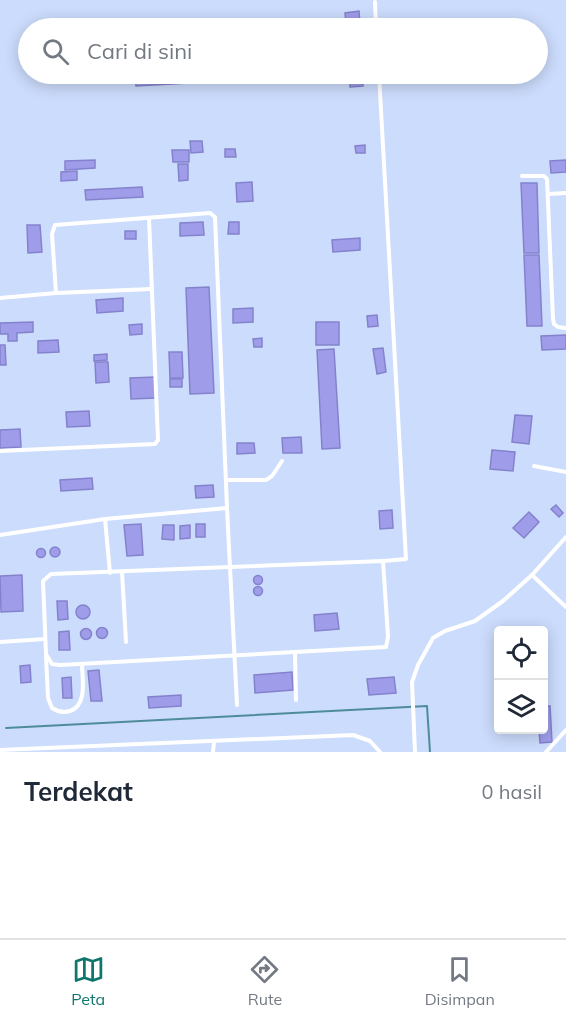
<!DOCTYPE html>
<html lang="id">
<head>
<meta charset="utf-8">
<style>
	body { margin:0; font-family:Mulish,sans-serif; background:#f6f6f7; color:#1f2937 }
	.controls { position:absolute; right:18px; bottom:18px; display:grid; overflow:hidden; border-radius:6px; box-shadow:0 3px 15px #0003 }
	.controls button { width:54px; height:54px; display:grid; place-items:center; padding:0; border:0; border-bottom:2px solid #e0e1e3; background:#fff; color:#1f2937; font:30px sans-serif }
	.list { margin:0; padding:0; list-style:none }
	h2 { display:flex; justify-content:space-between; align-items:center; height:78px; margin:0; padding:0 24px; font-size:26px }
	h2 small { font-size:20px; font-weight:400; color:#747a83 }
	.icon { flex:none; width:33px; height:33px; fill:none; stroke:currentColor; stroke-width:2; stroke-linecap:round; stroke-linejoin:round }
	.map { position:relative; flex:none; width:566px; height:752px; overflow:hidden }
	.search { position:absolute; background:#fff; box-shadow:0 3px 15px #0003; left:18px; right:18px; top:18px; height:66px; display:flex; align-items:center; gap:15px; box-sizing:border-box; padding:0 21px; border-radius:33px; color:#747a83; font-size:22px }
	.sheet { height:186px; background:#fff }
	nav { display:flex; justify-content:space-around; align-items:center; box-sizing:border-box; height:84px; border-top:2px solid #e0e1e3; background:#fff; font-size:16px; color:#747a83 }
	nav a { display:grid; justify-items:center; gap:3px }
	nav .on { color:#0f766e }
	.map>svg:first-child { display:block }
</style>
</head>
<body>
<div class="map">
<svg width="566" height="752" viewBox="0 0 566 752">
	<rect width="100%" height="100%" fill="#dbe2f1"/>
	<path fill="#ccdcfc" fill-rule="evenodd" d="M0,0H566V752H0ZM28,28H538V74H28ZM498,630H544V730H498Z"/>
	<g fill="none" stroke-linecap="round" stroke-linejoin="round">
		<polyline stroke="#4e8c9a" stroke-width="2" points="6,728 427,706 430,752"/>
	</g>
	<g fill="#9f9dea" stroke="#8482cc" stroke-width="1.5">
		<polygon points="359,11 360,23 346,24 345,13"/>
		<polygon points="135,74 225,74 226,81 136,86"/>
		<polygon points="350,74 363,74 363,86 350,87"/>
		<polygon points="190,141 202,141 203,152 191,153"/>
		<polygon points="365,145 365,153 356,153 355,146"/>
		<polygon points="225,149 235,149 236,157 225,157"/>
		<polygon points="172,150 189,150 189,162 173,162"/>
		<polygon points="95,160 95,168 65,170 65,161"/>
		<polygon points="566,160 566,172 551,173 550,161"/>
		<polygon points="178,164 188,164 188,180 179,181"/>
		<polygon points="77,171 77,180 61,181 61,172"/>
		<polygon points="252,182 253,201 237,202 236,183"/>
		<polygon points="521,183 537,183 539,253 524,253"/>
		<polygon points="142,187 143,197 86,200 85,190"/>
		<polygon points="203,222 204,235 180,236 180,223"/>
		<polygon points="229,222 239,222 239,234 228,234"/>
		<polygon points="27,225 40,225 42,252 28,253"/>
		<rect x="125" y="231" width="11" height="8"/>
		<polygon points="360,238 360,250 333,252 332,240"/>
		<polygon points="524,255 539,255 542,326 527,326"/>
		<polygon points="209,287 214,393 190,394 186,288"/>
		<polygon points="123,298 123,311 97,313 96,300"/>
		<polygon points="253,308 253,322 233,323 233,309"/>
		<polygon points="377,315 378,326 368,327 367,316"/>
		<polygon points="33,322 33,332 17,333 17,341 8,341 8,334 0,334 0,323"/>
		<rect x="316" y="322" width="23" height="23"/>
		<polygon points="142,324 142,334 130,335 129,325"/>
		<polygon points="566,335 566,349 542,350 541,336"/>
		<polygon points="262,338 262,347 254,347 253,339"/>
		<polygon points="58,340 59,352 38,353 38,341"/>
		<polygon points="0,345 5,345 6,365 0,365"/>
		<polygon points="383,348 386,372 377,374 373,349"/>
		<polygon points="334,349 340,448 322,449 317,350"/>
		<polygon points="169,352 182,352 183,378 170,378"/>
		<polygon points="107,354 107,360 94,361 94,355"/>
		<polygon points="95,362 108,362 109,382 96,383"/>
		<polygon points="155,377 156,398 131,399 130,378"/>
		<rect x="170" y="379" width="12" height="8"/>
		<polygon points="89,411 90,426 67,427 66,412"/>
		<polygon points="515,415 532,416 529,444 512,442"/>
		<polygon points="20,429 21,447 0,448 0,430"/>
		<polygon points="301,437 302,453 283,453 282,438"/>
		<polygon points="237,443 254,443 255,453 237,454"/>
		<polygon points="492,450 515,452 513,471 490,469"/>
		<polygon points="92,478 93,489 61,491 60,480"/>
		<polygon points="213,485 214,497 196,498 195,486"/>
		<polygon points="556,505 563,513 559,517 551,509"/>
		<polygon points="392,510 393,528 380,529 379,511"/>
		<polygon points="529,512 539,522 524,538 513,528"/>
		<polygon points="141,524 143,555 127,556 124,525"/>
		<rect x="196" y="524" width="9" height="13"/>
		<polygon points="163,525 174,525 174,540 162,539"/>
		<polygon points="190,525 190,538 180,539 180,526"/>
		<circle cx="55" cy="552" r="5"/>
		<circle cx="41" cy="553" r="4.5"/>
		<polygon points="22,575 23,611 1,612 0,576"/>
		<circle cx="258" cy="580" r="4.5"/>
		<circle cx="258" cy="591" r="4.5"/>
		<polygon points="57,601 67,601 68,619 58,620"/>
		<circle cx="83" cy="612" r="7"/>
		<polygon points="337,613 339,629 315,631 314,615"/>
		<circle cx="102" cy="633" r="5.5"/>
		<circle cx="86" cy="634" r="5.5"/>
		<polygon points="69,631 70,650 59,650 59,632"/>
		<polygon points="30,665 31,682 21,683 20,666"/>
		<polygon points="99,670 102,701 91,701 88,671"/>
		<polygon points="292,672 293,690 255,693 254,675"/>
		<polygon points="71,677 72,698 63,698 62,678"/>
		<polygon points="394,677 396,693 369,695 367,679"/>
		<polygon points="181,695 181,706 149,708 148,697"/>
		<polygon points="550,706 552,742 540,743 539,730 544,730 544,707"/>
	</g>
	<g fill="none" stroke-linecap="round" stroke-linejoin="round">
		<g stroke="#fff" stroke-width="4">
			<polyline points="375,2 376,28"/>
			<polyline points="379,74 406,559 383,561"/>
			<polyline points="522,176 544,176 547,179 553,319 554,324 558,327 566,328"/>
			<polyline points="548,194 566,193"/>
			<polyline points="0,298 56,293 151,289"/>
			<polyline points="0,451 155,444 158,440 149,218"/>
			<polyline points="534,466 566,472"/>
			<polyline points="226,480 266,480 272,476 282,461"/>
			<polyline points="227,508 237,705"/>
			<polyline points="105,519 110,573"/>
			<polyline points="0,535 105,519 227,508 215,217 210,213 55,225 52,234 56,293"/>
			<polyline points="566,537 532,575 566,607"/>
			<polygon points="383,561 388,637 386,647 60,665 52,664 46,654 43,581 51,574"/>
			<polyline points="122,572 126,642"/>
			<polyline points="0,642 45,639"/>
			<polyline points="295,652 296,700"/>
			<path d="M46,656L48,698L52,708C58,712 63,713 70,711C88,705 82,678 82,664"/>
			<polyline points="0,750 353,735 370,741 380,752"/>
			<polyline points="213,752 214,742"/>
			<polyline points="415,752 412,682 418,665 433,638 445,631 475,621 503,601 532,575"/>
			<polyline points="546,752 566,730"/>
		</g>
	</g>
</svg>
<div class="controls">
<button><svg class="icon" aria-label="locate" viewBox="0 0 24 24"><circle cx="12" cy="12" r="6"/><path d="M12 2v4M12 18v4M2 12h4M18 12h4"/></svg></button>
<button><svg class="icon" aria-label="layers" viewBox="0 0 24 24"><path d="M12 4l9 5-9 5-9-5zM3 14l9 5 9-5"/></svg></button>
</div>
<div class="search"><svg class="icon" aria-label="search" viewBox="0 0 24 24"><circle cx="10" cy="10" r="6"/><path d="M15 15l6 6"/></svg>Cari di sini</div>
</div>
<section class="sheet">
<h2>Terdekat<small>0 hasil</small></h2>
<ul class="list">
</ul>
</section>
<nav>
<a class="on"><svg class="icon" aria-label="map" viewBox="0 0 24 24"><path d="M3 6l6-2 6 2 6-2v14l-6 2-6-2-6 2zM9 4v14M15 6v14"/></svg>Peta</a>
<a><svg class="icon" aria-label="directions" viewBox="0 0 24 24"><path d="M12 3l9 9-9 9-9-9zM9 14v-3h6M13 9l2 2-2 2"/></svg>Rute</a>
<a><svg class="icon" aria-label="saved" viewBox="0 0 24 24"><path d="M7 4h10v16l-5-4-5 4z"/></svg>Disimpan</a>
</nav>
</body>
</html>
